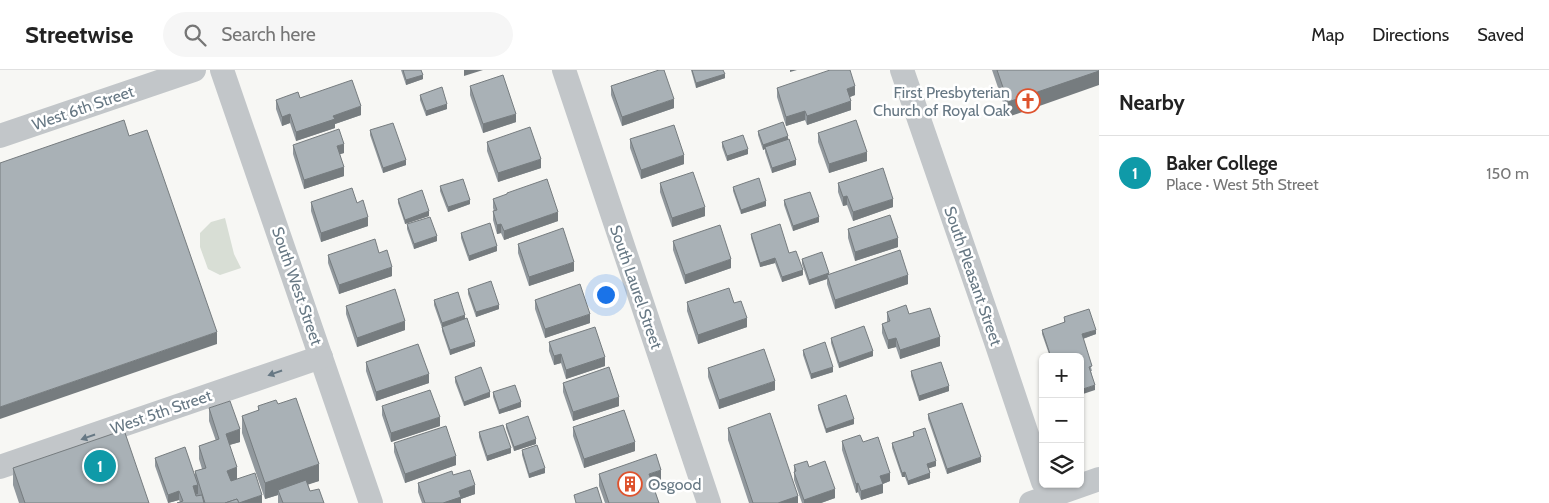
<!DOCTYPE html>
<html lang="en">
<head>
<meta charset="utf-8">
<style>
	body { margin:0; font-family:Cabin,sans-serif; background:#f6f6f6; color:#222 }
	.controls { position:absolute; right:15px; bottom:15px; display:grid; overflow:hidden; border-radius:8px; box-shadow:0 1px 4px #0004 }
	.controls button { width:45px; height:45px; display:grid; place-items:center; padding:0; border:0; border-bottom:1px solid #e0e0e0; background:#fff; color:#222; font:25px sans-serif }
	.you { position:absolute; left:605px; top:224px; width:18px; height:18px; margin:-12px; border:4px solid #fff; border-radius:50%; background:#1a73e8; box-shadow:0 0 0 8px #1a73e833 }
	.badge { display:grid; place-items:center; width:32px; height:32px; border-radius:50%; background:#b45309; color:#fff; font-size:16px; font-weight:700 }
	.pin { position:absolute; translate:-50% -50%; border:2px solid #fff; box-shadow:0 1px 5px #0006 }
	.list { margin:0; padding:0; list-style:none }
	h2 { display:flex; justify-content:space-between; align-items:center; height:65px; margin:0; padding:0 20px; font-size:21px }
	h2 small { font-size:16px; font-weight:400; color:#767676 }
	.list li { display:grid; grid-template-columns:32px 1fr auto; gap:15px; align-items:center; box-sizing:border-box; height:75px; padding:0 20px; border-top:1px solid #e0e0e0 }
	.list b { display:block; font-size:19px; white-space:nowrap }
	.list p { margin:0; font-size:16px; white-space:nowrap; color:#767676 }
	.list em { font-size:16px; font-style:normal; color:#767676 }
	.icon { flex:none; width:28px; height:28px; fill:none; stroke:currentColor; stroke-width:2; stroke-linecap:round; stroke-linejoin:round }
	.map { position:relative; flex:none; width:1099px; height:433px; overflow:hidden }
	header { display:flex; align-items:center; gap:30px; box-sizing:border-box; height:70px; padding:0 25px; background:#fff; border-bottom:1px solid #e0e0e0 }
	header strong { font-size:24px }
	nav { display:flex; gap:28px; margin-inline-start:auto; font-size:18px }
	.search { width:350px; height:45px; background:#f6f6f6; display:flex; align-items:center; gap:12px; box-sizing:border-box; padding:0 18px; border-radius:28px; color:#767676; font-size:19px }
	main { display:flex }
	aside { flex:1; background:#fff }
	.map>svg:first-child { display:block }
</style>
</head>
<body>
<header>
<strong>Streetwise</strong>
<div class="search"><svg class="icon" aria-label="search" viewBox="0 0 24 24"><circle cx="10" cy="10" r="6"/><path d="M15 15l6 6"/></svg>Search here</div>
<nav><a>Map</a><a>Directions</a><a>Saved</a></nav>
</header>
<main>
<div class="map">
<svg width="1099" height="433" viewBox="0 0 1099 433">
	<rect width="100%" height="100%" fill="#f7f7f4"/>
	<polygon fill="#d8ded5" points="225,148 234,184 241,198 220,205 208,199 200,177 200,163 211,152"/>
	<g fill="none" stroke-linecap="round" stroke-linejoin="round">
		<g stroke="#c2c6c9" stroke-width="24">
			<polyline points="222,0 371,433"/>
			<polyline points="564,0 709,433"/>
			<polyline points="902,0 995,269 1043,412"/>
			<polyline points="0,66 194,0"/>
			<polyline points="0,397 321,287"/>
			<polyline points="1031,433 1099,409"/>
		</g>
	</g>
	<g fill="#91989d">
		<polygon points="401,0 421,0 423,9 406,15"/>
		<polygon points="691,0 723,0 725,8 696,18"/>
		<polygon points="992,0 1099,0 1008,47"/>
		<polygon points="470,16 516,52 483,63 470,25"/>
		<polygon points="611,16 674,38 622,56 611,25"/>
		<polygon points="777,18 855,25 850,27 851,40 807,55 805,50 786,56 777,27"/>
		<polygon points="420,25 447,39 426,46 420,30"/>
		<polygon points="300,28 361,45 335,54 335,58 296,71 290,53 282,56 276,39 276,30"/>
		<polygon points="370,60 406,95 383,103 370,65"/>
		<polygon points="758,61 788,69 796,95 772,103 765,82 765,79 763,80 758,65"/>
		<polygon points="818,63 867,91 829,103 818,72"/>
		<polygon points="630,69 684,94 641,109 630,78"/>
		<polygon points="487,72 541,98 498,112 487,81"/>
		<polygon points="722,72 748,84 727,91 722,77"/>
		<polygon points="293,75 344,83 340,84 344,106 304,119 293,84"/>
		<polygon points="660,113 705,146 672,157 660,122"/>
		<polygon points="838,113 893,137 853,151 847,135 843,136 838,122"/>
		<polygon points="440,116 470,134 448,142 440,121"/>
		<polygon points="733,117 766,136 741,144 733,121"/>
		<polygon points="507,123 558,151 504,170 501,163 497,164 493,150 493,141 494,141 493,138 493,129 507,125"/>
		<polygon points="398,129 429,146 405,154 398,133"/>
		<polygon points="784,130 819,152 793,161 784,135"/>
		<polygon points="311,132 357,133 368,156 321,172 311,141"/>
		<polygon points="407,154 437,171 414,179 407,159"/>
		<polygon points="848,159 898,177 855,191 848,168"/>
		<polygon points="461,163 497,181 469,191 461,168"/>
		<polygon points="751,164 789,183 803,205 782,212 775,193 760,197 751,168"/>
		<polygon points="673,171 731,198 685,214 673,180"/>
		<polygon points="518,174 574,201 529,216 518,183"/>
		<polygon points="379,183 392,206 339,224 328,193 328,185"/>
		<polygon points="802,189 829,204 908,214 835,239 827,214 827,209 809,215 802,194"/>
		<polygon points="468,219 499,239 476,247 468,224"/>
		<polygon points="434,230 475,276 450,285 442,261 442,258 434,235"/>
		<polygon points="535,230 590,253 545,268 535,239"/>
		<polygon points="687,232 734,233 747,257 698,274 687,241"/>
		<polygon points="346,236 405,260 357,277 346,244"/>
		<polygon points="887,242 909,244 940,276 900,289 896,277 888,279 882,263 882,254 887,252"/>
		<polygon points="1064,247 1096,264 1083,269 1092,301 1091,301 1095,320 1080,287 1050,287 1042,264 1042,260 1064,253"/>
		<polygon points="831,268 873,286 839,298 831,273"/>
		<polygon points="549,272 605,296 566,309 561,293 554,295 549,281"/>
		<polygon points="803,280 833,302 811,309 803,285"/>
		<polygon points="366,292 429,313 376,331 366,301"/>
		<polygon points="708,298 775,320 719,339 708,307"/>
		<polygon points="911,301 949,321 919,331 911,306"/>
		<polygon points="455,307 490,327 464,336 455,312"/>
		<polygon points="563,313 619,336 573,351 563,322"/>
		<polygon points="493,322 521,337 499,344 493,327"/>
		<polygon points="278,334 319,411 308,414 310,421 324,433 277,433 278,433 278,425 265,429 242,363 242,346 258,341 258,336"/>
		<polygon points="818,335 854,354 826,363 818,339"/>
		<polygon points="382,336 440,356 391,372 382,345"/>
		<polygon points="209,338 240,372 229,375 237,409 262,433 177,433 180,432 179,430 168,433 155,396 155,388 195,405 195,401 202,399 199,389 199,376 216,371 209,351"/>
		<polygon points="928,344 981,392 947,404 928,349"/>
		<polygon points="506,354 536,374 514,381 506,358"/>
		<polygon points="573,357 635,381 584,398 573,366"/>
		<polygon points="728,358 798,433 749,433 728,370"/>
		<polygon points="479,362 511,383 487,391 479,367"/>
		<polygon points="913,362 936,396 929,398 930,408 908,415 905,407 902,407 892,378 892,373 913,366"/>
		<polygon points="842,371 890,411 883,414 883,423 861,430 858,422 856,423 842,380"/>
		<polygon points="394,373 456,395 405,413 394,382"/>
		<polygon points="522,380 545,403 529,408 522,385"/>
		<polygon points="794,395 835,428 821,433 802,433 794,410"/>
		<polygon points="13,398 149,433 19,433 13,415"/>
		<polygon points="599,404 661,413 653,415 659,433 605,433 599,416"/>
		<polygon points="453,405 475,424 461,429 461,433 422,433 418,422 418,413"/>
	</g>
	<g fill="#767c7f">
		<polygon points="464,0 483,0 464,6"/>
		<polygon points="790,0 797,0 790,2"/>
		<polygon points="1099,0 1099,15 1008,47 1008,32"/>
		<polygon points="725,4 725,8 696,18 696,13"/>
		<polygon points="423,5 423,9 406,15 406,10"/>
		<polygon points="855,16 855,25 847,28 847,19"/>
		<polygon points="674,29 674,38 622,56 622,47"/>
		<polygon points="851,31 851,40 807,55 807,46"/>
		<polygon points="447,34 447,39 426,46 426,41"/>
		<polygon points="361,36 361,45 335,54 335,58 296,71 296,62 333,46"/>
		<polygon points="805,41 805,50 786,56 786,47"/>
		<polygon points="290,44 290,53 282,56 282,47"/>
		<polygon points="516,44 516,52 483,63 483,54"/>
		<polygon points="788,66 788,71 765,77 765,79 763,80 763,75"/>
		<polygon points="344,74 344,83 337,85 337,76"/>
		<polygon points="748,79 748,84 727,91 727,86"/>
		<polygon points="867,82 867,91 829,103 829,94"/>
		<polygon points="684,85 684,94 641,109 641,100"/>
		<polygon points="541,89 541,98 498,112 498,103"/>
		<polygon points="406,90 406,95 383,103 383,98"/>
		<polygon points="796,90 796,95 772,103 772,98"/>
		<polygon points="344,97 344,106 304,119 304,110"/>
		<polygon points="847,126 847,135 843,136 843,127"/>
		<polygon points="893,129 893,137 853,151 853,142"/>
		<polygon points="470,130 470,134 448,142 448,137"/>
		<polygon points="766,131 766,136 741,144 741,140"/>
		<polygon points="705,137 705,146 672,157 672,148"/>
		<polygon points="429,141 429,146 405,154 405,150"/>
		<polygon points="558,142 558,151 504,170 504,161"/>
		<polygon points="368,147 368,156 321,172 321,163"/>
		<polygon points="819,147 819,152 793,161 793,156"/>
		<polygon points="501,154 501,163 497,164 497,155"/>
		<polygon points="437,166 437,171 414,179 414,174"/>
		<polygon points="898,168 898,177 855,191 855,182"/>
		<polygon points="497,176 497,181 469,191 469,186"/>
		<polygon points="775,188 775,193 760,197 760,193"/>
		<polygon points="731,189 731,198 685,214 685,205"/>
		<polygon points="574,192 574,201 529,216 529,207"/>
		<polygon points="392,197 392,206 339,224 339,215"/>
		<polygon points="803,200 803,205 782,212 782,207"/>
		<polygon points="829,203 829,208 827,205 827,209 809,215 809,210"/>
		<polygon points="908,205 908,214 835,239 835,230"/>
		<polygon points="499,235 499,239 476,247 476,242"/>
		<polygon points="590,244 590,253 545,268 545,259"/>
		<polygon points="465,245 465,250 442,258 442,253"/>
		<polygon points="747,248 747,257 698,274 698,265"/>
		<polygon points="405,251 405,260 357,277 357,268"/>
		<polygon points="1096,260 1096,264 1082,269 1082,264"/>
		<polygon points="217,262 217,274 0,349 0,337"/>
		<polygon points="940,267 940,276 900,289 900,280"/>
		<polygon points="896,268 896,277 888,279 888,270"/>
		<polygon points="475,272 475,276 450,285 450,280"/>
		<polygon points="873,281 873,286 839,298 839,293"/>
		<polygon points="561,284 561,293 554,295 554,286"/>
		<polygon points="605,287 605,296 566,309 566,300"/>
		<polygon points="833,297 833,302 811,309 811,304"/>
		<polygon points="429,304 429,313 376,331 376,322"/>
		<polygon points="775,311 775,320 719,339 719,330"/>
		<polygon points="1095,315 1095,320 1080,325 1080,320"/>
		<polygon points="949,316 949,321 919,331 919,326"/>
		<polygon points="490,322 490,327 464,336 464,332"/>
		<polygon points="619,327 619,336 573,351 573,342"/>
		<polygon points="521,332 521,337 499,344 499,340"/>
		<polygon points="440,347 440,356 391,372 391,363"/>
		<polygon points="854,349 854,354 826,363 826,359"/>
		<polygon points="240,359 240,372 226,376 226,364"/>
		<polygon points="536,369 536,374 514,381 514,377"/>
		<polygon points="635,372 635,381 584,398 584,389"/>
		<polygon points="511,378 511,383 487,391 487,386"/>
		<polygon points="456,386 456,395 405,413 405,404"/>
		<polygon points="981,387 981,392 947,404 947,399"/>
		<polygon points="936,391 936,396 927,399 927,394"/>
		<polygon points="319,394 319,411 280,424 278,420 278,425 265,429 265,413"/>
		<polygon points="237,397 237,409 227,413 227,401"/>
		<polygon points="545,398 545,403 529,408 529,404"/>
		<polygon points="661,400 661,413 649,417 649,404"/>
		<polygon points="905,402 905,407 902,407 902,403"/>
		<polygon points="890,403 890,411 880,415 880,406"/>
		<polygon points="930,403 930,408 908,415 908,411"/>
		<polygon points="858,413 858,422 856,423 856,414"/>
		<polygon points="883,414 883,423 861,430 861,421"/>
		<polygon points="198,415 198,424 193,425 193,416"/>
		<polygon points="475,415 475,424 461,429 461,433 443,433 459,421"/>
		<polygon points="835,419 835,428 821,433 804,433 804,430"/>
		<polygon points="179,421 179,430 168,433 168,425"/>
		<polygon points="262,425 262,433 238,433"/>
		<polygon points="798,426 798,433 778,433"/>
	</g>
	<g fill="#a9b1b6" stroke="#767c7f">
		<polygon points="403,0 421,0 423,5 406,10"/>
		<polygon points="659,0 664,0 674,29 622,47 611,16"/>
		<polygon points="692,0 723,0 725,4 696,13"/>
		<polygon points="830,0 850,0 855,16 847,19 851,31 807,46 805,41 786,47 777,18"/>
		<polygon points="997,0 1099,0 1099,1 1008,32"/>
		<polygon points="503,5 516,44 483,54 470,16"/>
		<polygon points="352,10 361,36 333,46 335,49 296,62 290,44 282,47 276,30 298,22 300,28"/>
		<polygon points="442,17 447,34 426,41 420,25"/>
		<polygon points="124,50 129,66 147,60 217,262 0,337 0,93"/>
		<polygon points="856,50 867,82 829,94 818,63"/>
		<polygon points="783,52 788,66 763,75 758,61"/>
		<polygon points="393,53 406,90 383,98 370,60"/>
		<polygon points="674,55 684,85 641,100 630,69"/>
		<polygon points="530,57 541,89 498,103 487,72"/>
		<polygon points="339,59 344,74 337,76 344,97 304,110 293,75"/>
		<polygon points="743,65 748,79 727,86 722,72"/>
		<polygon points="789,69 796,90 772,98 765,77"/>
		<polygon points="883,98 893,129 853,142 847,126 843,127 838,113"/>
		<polygon points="693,102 705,137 672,148 660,113"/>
		<polygon points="759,108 766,131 741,140 733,117"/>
		<polygon points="463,109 470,130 448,137 440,116"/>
		<polygon points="547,109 558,142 504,161 501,154 497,155 493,141 497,140 493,129 507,124 507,123"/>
		<polygon points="352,118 357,133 363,130 368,147 321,163 311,132"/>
		<polygon points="422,120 429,141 405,150 398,129"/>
		<polygon points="810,122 819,147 793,156 784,130"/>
		<polygon points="890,145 898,168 855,182 848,159"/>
		<polygon points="430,147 437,166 414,174 407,154"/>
		<polygon points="490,153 497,176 469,186 461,163"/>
		<polygon points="780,154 789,183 796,181 803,200 782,207 775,188 760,193 751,164"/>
		<polygon points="720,155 731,189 685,205 673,171"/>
		<polygon points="563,158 574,192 529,207 518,174"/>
		<polygon points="375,169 379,183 387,180 392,197 339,215 328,185"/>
		<polygon points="900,180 908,205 835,230 827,205"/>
		<polygon points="822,182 829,203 809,210 802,189"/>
		<polygon points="491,211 499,235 476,242 468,219"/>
		<polygon points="580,214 590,244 545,259 535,230"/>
		<polygon points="729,218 734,233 741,231 747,248 698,265 687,232"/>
		<polygon points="395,219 405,251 357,268 346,236"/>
		<polygon points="458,222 465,245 442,253 434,230"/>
		<polygon points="906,235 909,244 930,238 940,267 900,280 896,268 888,270 882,254 890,251 887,242"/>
		<polygon points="1089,239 1096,260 1082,264 1092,296 1089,297 1095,315 1080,320 1080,287 1051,287 1042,260 1065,252 1064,247"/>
		<polygon points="467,248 475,272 450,280 442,257"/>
		<polygon points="864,256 873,281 839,293 831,268"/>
		<polygon points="595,257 605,287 566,300 561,284 554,286 549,272"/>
		<polygon points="825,272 833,297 811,304 803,280"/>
		<polygon points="418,274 429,304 376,322 366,292"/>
		<polygon points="764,279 775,311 719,330 708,298"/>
		<polygon points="941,292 949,316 919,326 911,301"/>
		<polygon points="481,297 490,322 464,332 455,307"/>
		<polygon points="609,297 619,327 573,342 563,313"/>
		<polygon points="515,315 521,332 499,340 493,322"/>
		<polygon points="430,320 440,347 391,363 382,336"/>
		<polygon points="846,325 854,349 826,359 818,335"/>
		<polygon points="296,328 319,394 265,413 242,346 259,340 258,336 276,330 278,334"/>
		<polygon points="230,331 240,359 226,364 237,397 227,401 231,411 255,403 262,425 239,433 237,429 225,433 205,433 195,401 206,398 199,376 219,369 209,338"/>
		<polygon points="962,333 981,387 947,399 928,344"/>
		<polygon points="624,340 635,372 584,389 573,357"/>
		<polygon points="770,343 798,426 778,433 753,433 728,358"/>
		<polygon points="528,346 536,369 514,377 506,354"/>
		<polygon points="503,355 511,378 487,386 479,362"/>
		<polygon points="446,356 456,386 405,404 394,373"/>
		<polygon points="925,358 936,391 927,394 930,403 908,411 905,402 902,403 892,373 914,366 913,362"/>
		<polygon points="124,360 149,433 25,433 13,398"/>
		<polygon points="860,365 863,372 878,367 890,403 880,406 883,414 861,421 858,413 856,414 842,371"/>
		<polygon points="537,375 545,398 529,404 522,380"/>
		<polygon points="185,377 198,415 193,416 196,426 202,425 204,433 177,433 183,431 179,421 168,425 155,388"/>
		<polygon points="656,384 661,400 649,404 659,433 609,433 599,404"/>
		<polygon points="807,391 809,397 825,391 835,419 804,430 794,402 796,401 794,395"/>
		<polygon points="470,400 475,415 459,421 461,427 443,433 425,433 418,413 452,401 453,405"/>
		<polygon points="306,410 310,421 319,419 324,433 283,433 278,420"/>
		<polygon points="597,417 602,433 576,433 574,425"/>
		<polygon points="237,429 239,433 225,433"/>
	</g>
	<defs><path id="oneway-solid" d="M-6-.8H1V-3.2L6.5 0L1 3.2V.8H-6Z" transform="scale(1.25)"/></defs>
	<g fill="#677884">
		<use href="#oneway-solid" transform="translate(275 303) rotate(161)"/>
		<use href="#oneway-solid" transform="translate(88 367) rotate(161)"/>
	</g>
	<defs>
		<g id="church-ring" transform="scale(1.25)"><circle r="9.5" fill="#fff" stroke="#de522d" stroke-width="1.5"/><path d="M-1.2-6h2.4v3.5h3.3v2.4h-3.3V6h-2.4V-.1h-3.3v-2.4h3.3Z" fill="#de522d"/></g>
		<g id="building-ring" transform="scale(1.25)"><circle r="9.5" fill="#fff" stroke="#de522d" stroke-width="1.5"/><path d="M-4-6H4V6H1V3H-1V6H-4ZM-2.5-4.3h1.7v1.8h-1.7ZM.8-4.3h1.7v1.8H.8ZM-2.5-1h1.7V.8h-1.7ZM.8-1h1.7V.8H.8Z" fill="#de522d"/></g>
	</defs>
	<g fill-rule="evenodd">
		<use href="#church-ring" x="1028" y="31"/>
		<use href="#building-ring" x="630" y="414"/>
	</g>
	<g text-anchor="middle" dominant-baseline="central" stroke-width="5" stroke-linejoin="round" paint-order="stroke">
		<g font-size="16" fill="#677884" stroke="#fff" text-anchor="end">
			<text x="1010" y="22">First Presbyterian<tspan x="1010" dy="18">Church of Royal Oak</tspan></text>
			<text x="648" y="414" text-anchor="start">Osgood</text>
		</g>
		<g font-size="16" fill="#677884" stroke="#fff">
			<text transform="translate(83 38) rotate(-19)">West 6th Street</text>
			<text transform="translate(973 206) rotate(71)">South Pleasant Street</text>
			<text transform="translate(297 216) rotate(71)">South West Street</text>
			<text transform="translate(636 217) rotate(71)">South Laurel Street</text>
			<text transform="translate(161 342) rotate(-19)">West 5th Street</text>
		</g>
	</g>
</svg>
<div class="controls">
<button>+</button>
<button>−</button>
<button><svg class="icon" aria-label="layers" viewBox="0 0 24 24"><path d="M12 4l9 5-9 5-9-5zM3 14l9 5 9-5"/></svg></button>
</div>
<div class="you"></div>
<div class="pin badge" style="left:100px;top:396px;background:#0f9aa8">1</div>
</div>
<aside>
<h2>Nearby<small></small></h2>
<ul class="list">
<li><span class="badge" style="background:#0f9aa8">1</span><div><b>Baker College</b><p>Place · West 5th Street</p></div><em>150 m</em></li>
</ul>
</aside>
</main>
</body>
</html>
